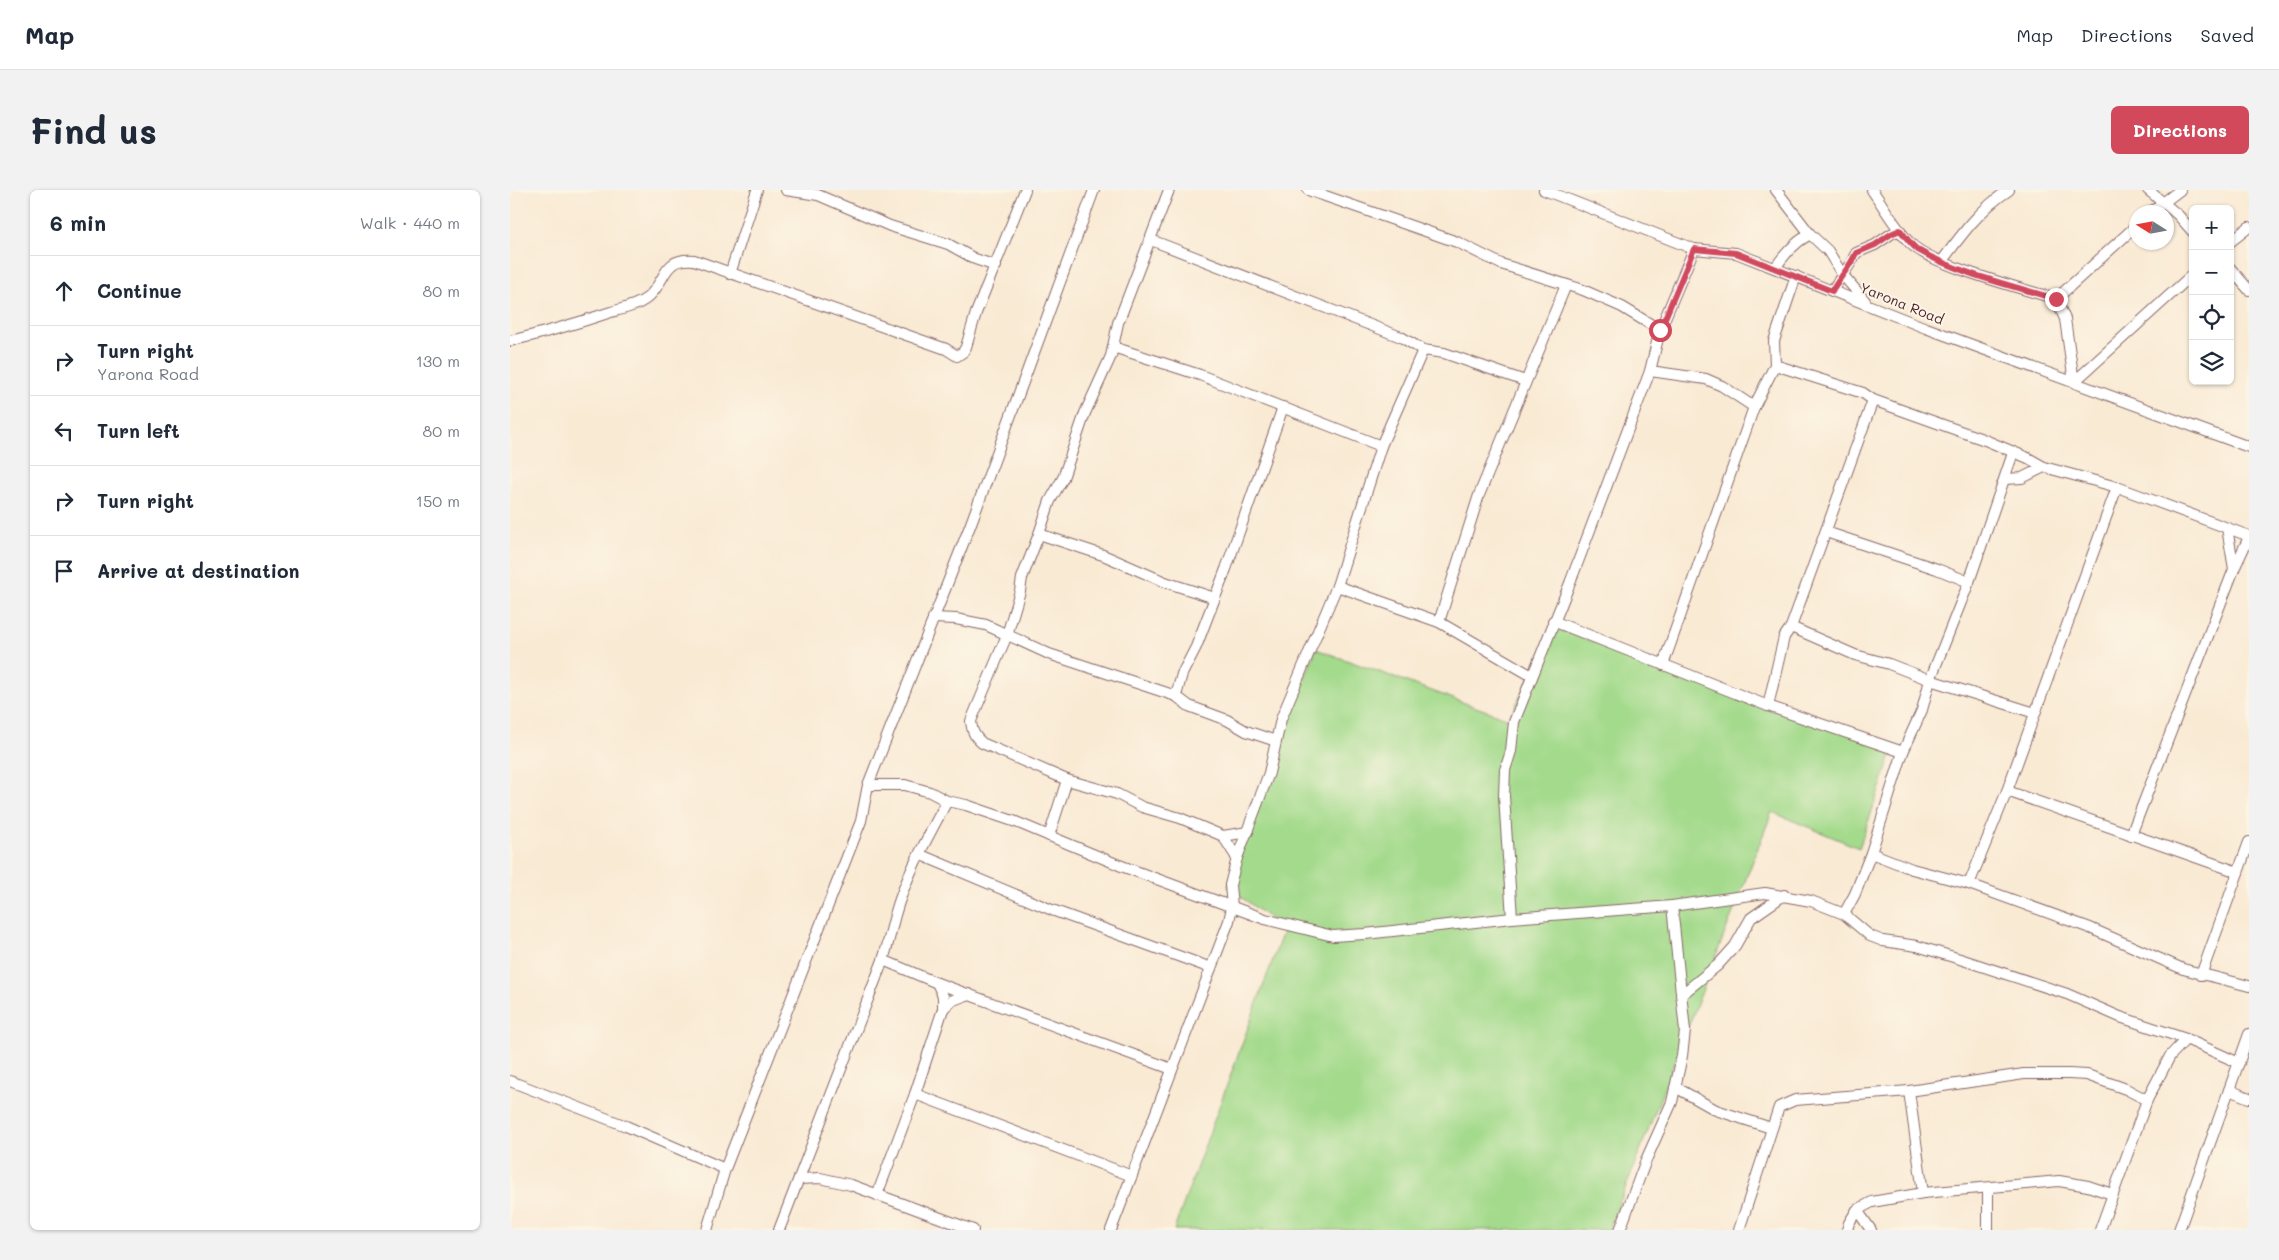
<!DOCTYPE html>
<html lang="en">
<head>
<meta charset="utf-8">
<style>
	body { margin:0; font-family:Mali,sans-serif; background:#f2f2f3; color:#1f2937 }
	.controls { position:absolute; right:15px; top:15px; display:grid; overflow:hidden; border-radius:8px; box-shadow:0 1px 4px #0004 }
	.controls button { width:45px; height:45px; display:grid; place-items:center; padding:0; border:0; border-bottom:1px solid #e0e1e3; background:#fff; color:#1f2937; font:25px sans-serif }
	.compass { position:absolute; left:1619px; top:15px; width:45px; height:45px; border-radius:50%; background:#fff; box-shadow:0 1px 4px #0004; rotate:281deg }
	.stop { position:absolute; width:15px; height:15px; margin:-11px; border:4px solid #d1495b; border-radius:50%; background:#fff }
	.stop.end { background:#d1495b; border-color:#fff; box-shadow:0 1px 5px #0008 }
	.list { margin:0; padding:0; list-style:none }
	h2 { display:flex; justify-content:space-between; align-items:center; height:65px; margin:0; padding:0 20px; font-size:21px }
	h2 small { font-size:16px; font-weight:400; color:#747a83 }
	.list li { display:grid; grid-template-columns:32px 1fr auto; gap:15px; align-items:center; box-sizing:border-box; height:70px; padding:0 20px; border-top:1px solid #e0e1e3 }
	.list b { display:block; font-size:19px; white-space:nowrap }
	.list p { margin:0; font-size:16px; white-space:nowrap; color:#747a83 }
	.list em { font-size:16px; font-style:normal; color:#747a83 }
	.icon { flex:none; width:28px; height:28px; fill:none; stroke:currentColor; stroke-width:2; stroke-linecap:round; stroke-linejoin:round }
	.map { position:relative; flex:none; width:1739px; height:1040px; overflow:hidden; border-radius:8px }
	header { display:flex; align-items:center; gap:30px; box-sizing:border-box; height:70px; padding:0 25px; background:#fff; border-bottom:1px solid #e0e1e3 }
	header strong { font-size:24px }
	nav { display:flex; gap:28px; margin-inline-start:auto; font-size:18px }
	.intro { display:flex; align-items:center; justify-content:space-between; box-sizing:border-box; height:120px; padding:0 30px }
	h1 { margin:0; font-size:35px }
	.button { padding:12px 22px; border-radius:8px; background:#d1495b; color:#fff; font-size:18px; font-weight:700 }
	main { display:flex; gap:30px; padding:0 30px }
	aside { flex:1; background:#fff; border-radius:8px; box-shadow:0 1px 4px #0004 }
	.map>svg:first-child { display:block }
</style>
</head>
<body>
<header>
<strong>Map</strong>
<nav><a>Map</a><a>Directions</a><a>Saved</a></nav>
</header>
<div class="intro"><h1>Find us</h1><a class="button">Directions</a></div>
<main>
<aside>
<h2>6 min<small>Walk · 440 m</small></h2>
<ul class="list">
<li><svg class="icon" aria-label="ahead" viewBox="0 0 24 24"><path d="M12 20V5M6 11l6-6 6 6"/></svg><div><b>Continue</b></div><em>80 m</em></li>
<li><svg class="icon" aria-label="right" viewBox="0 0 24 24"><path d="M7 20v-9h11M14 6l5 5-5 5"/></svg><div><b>Turn right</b><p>Yarona Road</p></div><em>130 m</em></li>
<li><svg class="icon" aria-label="left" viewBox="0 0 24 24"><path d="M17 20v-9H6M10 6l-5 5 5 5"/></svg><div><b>Turn left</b></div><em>80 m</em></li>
<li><svg class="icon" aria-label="right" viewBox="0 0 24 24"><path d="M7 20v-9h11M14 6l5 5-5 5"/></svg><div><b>Turn right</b></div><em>150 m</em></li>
<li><svg class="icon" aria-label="arrive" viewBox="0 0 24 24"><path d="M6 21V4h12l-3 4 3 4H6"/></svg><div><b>Arrive at destination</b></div></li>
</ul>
</aside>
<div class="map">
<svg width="1739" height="1040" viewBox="0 0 1739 1040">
	<rect width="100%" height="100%" fill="#fcf5e5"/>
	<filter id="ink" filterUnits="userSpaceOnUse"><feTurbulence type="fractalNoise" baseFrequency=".02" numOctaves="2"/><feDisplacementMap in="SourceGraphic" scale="10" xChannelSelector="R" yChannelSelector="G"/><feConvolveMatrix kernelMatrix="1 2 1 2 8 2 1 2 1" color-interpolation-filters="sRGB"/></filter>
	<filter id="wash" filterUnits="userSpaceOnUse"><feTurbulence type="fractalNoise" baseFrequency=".0096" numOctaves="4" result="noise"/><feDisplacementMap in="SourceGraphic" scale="20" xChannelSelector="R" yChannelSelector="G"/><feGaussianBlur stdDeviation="1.12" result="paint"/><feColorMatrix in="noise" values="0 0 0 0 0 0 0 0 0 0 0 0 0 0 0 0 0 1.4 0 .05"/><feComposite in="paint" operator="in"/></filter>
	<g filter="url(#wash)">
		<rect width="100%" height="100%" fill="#f9ead4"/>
		<polygon fill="#a3da8b" stroke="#767c5b" points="1044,438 1384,557 1349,658 1262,622 1099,1040 664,1040 774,739 718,697 806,459 999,529"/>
	</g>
	<g filter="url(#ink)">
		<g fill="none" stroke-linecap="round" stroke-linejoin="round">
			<g stroke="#876666" stroke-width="12">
				<g id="minor">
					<polyline points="276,0 308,5 380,36 438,54 465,69 486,76"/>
					<path d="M659,0L608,133L601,166L575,223L553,288L540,311L529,344L512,388L510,401L497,445L461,531C462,541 464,546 472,553L557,590L607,604L632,617L670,628L713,646L738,642"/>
					<polyline points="798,0 947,52 991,74 1073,100 1112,117 1150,140"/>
					<polyline points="1034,0 1184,59 1226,63 1416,138 1739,257"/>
					<polyline points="1266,0 1300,44 1318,61 1332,84 1355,111"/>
					<path d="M1362,0C1374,17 1385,37 1400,53C1422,76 1512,98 1546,109"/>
					<polyline points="1638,0 1668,25 1683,42"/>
					<polyline points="1641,22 1670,0"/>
					<polyline points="641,50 891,147 913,160 934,163 1015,191"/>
					<polyline points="1720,52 1739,37"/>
					<path d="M1432,71C1452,44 1471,18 1499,0"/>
					<path d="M1265,78C1275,64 1284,53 1300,44"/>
					<polyline points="1720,78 1739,100"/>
					<polyline points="220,84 247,0"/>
					<path d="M1322,101C1330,87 1340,77 1346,63L1365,55L1381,44L1390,40"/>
					<polyline points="1546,109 1555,129 1564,192 1683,84"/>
					<polyline points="1546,109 1626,36"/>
					<path d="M0,151C34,143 68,133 101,122C112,119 127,116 137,108C157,92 151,67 184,70L436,159L447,166L453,162L456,157L466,123L515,0"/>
					<polyline points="603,157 690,185 871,256"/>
					<polyline points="1265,175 1353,203 1363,210 1475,250 1518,268 1534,277 1607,297 1739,346"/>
					<polyline points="1140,181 1196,189 1212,196 1244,217"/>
					<polyline points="1495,289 1512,288 1534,277"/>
					<polyline points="1717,338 1724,379"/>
					<polyline points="1316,342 1427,379 1459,392"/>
					<polyline points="529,344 593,365 655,392 705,408"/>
					<polyline points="827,396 929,432 1022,486"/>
					<polyline points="423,428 446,429 476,435 539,464 666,506 679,516 717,530 736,541 766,551"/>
					<polyline points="1043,431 1258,516 1393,562"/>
					<polyline points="929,432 969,305 1056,95"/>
					<polyline points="1281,437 1345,465 1379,474 1420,490 1525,523"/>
					<polyline points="1153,475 1244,217 1265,175 1264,151 1286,86"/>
					<polyline points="666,506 672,484 686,457 716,379 773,217"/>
					<polyline points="1258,516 1274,447 1281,437 1363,210"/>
					<polyline points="358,595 395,595 420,602 437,611 456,615 506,632 609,675 755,729 823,746 855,744 1002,728 1162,716 1255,703 1301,711 1334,724 1360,746 1373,751 1407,756 1450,769 1557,804 1610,827 1676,849 1729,873"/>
					<polyline points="1497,601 1728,682"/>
					<polyline points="1621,645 1724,379 1739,347"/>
					<polyline points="539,646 557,590"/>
					<polyline points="713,646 727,668"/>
					<polyline points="1361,663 1402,679 1459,694 1580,738 1673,779 1739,796"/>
					<polyline points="411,665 542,720 701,778"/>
					<polyline points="1459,694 1497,601 1607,297"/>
					<polyline points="1334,724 1345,704 1361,663 1393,562 1412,520 1420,490 1459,392 1503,263"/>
					<polyline points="1002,728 994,606 995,580 1001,561 1004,532 1060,393 1140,181 1150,140 1184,59"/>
					<polyline points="373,770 427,793 662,879"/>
					<polyline points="1691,785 1739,652"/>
					<polyline points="1171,805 1208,775 1225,756 1241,728 1274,705"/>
					<polyline points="433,819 441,811 459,804"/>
					<polyline points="0,891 116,936 215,979"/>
					<polyline points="1167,898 1206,920 1261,938"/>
					<polyline points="1719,900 1739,908"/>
					<polyline points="1399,901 1413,1003"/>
					<polyline points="405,904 622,986"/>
					<polyline points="290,989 310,988 341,995 463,1040"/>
					<polyline points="367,1005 405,904 433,819 433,806 427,793"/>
					<polyline points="1347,1020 1361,1040"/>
					<polyline points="197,1040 215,979 351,631 358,595 460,336 584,0"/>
					<path d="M269,1040L373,770C378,755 381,740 385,725C396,685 418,647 437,611"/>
					<polyline points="601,1040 719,731 722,717 720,695 727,668 759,583 771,529 827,396 871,256 913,160"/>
					<polyline points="1110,1040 1136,970 1162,912 1172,866 1175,841 1162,716"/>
					<polyline points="1229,1040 1269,917 1285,910 1399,901 1514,884 1559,884 1577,885 1616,899 1637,910"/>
					<polyline points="1337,1040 1339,1033 1347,1020 1362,1012 1413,1003 1549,991 1578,996 1602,1004"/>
					<polyline points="1478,1040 1478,998"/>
					<polyline points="1590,1040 1637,910 1660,866 1676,849"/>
					<polyline points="1669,1040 1739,844"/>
				</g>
			</g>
			<use href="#minor" stroke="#fff" stroke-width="10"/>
		</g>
	</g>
	<g fill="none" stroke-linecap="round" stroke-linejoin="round" filter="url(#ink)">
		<path stroke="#d1495b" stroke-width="6" d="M1150,140L1184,59L1226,63L1322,101C1330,87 1340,77 1346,63L1365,55L1381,44L1390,40C1396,47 1401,55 1408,60C1449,84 1500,95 1546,109"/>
	</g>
	<g text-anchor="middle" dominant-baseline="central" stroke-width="4" stroke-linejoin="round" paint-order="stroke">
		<g font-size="14" fill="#4a1f2b" stroke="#fcf5e5">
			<text transform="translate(1392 113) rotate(22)">Yarona Road</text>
		</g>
	</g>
</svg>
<div class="controls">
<button>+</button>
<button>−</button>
<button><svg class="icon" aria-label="locate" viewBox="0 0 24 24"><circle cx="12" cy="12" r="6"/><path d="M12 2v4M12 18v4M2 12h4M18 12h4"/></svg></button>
<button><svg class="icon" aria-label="layers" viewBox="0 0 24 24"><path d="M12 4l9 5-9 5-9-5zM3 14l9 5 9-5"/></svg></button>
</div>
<svg class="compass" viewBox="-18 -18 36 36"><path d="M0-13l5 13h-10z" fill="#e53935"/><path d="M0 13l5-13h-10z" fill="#747a83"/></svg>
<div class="stop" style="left:1150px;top:140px"></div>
<div class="stop end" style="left:1546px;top:109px"></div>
</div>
</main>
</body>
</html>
